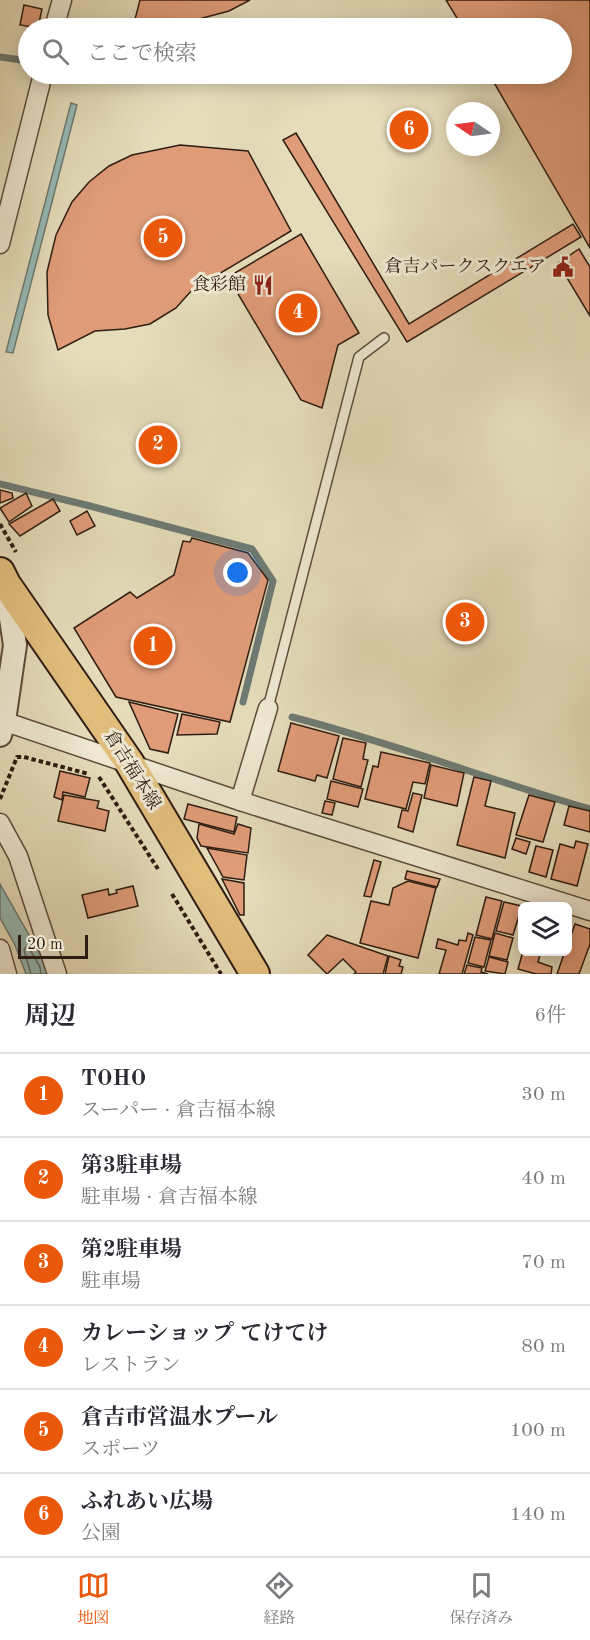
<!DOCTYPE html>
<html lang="ja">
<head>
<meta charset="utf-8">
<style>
	body { margin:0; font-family:"Old Standard TT","Noto Serif JP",serif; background:#f2f2f3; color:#2b2b33 }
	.controls { position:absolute; right:18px; bottom:18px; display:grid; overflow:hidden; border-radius:9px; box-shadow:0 3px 15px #0003 }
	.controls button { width:54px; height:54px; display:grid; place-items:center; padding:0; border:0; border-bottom:2px solid #e1e1e2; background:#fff; color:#2b2b33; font:30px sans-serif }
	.compass { position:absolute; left:446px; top:102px; width:54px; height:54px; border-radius:50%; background:#fff; box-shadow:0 3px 15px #0003; rotate:283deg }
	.scale { position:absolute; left:18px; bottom:15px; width:70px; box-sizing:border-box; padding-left:6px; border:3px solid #2f1d12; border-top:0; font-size:16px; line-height:21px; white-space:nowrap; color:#2f1d12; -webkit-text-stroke:4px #eee8d2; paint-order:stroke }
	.you { position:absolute; left:238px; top:573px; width:21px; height:21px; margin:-15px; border:4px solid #fff; border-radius:50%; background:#1a73e8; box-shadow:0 0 0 9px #1a73e833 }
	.badge { display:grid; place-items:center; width:39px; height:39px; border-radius:50%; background:#ea580c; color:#fff; font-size:20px; font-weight:700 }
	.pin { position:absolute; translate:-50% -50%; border:3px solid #fff; box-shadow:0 2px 6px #0006 }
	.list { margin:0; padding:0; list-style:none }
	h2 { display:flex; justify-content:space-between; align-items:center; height:78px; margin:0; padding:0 24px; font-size:26px }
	h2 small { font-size:20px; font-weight:400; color:#7c7c81 }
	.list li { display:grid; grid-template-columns:39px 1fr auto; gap:18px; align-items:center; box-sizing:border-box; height:84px; padding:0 24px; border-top:2px solid #e1e1e2 }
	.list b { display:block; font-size:22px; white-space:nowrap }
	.list p { margin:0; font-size:20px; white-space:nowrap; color:#7c7c81 }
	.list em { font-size:20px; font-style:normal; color:#7c7c81 }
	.icon { flex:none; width:33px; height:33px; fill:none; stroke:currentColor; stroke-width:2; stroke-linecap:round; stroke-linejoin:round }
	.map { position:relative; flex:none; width:590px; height:974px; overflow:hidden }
	.search { position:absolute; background:#fff; box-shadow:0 3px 15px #0003; left:18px; right:18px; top:18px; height:66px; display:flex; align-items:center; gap:15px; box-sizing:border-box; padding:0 21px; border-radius:33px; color:#7c7c81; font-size:22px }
	.sheet { height:582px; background:#fff }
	nav { display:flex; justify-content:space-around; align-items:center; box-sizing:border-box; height:84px; border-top:2px solid #e1e1e2; background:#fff; font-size:16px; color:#7c7c81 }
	nav a { display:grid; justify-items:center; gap:3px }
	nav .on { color:#ea580c }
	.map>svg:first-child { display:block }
</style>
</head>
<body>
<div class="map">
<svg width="590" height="974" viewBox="0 0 590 974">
	<rect width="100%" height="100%" fill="#e5dcba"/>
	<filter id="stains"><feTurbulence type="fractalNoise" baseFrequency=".00333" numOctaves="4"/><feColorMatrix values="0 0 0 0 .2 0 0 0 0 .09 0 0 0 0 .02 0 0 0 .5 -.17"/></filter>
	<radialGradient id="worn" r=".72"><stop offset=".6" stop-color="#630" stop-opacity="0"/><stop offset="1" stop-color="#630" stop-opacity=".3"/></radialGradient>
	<g fill="#96bab5" stroke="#6d7b74" stroke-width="1.5">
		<polygon points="71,103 77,105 13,353 6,352"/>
		<polygon points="0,884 46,965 47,974 26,974 15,945 0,918"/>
	</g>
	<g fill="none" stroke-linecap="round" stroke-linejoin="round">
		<polyline stroke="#626c64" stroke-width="1.5" points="31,974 24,950 26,947 29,948 40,967 41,974"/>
		<g stroke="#6d7b74" stroke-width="7">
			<polyline points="0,57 28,61"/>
			<polyline points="0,484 90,506 252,549 273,581 243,702"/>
			<path d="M292,717C393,743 490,780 590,809"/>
		</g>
	</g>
	<g fill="#e09c78" stroke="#2f1d12" stroke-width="1.5">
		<polygon points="140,0 250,0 229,11 199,19 157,24 134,23"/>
		<polygon points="446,0 590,0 590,248 489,74 562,74 562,28 463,28"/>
		<polygon points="24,5 42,9 38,28 20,25"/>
		<polygon points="296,133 409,324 573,224 581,237 407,342 283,140"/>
		<polygon points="180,145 248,151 291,231 192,290 176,308 150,324 125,329 95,331 58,350 48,315 47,272 56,235 72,202 89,182 109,166 132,155"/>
		<polygon points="301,234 359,333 338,345 322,408 301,400 228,277"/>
		<polygon points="579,249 590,267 590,316 558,263"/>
		<polygon points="0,490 12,493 13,498 0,503"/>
		<polygon points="26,493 32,506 9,522 0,508"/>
		<polygon points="53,499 60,511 20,536 9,524"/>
		<polygon points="87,511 95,526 77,535 70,521"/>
		<polygon points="192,538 248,553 268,580 230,722 116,697 74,628 130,592 137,598 174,575 183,541 190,542"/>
		<polygon points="129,702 178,714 168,753 150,749"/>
		<polygon points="182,714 220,722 217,734 177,735"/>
		<polygon points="291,723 339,736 327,778 317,775 315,781 278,771"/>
		<polygon points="343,738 366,743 363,759 368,760 361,787 333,779"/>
		<polygon points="381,752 430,763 425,784 413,782 406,809 365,799 373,766 378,767"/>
		<polygon points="431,765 464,773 457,806 424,798"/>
		<polygon points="60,771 90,778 85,797 63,792 62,800 54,797"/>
		<polygon points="474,777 491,781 485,806 515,813 505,858 457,845"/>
		<polygon points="331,781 363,789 358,807 327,799"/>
		<polygon points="413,793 422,795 413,832 398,827 402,810 408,811"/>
		<polygon points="64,795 99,801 97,808 109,811 105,831 58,821"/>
		<polygon points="529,795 555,802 543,842 516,835"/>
		<polygon points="325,801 335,803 332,815 322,813"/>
		<polygon points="188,804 237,817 234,832 184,819"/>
		<polygon points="569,806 590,811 590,832 564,825"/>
		<polygon points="199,824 234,834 238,824 251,828 248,853 201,846 197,838"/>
		<polygon points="516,838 530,842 526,854 512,849"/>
		<polygon points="576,841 588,844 577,886 551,879 560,844 574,848"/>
		<polygon points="536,846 553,850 546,877 529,872"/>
		<polygon points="207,848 247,855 244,880 223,877"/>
		<polygon points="374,860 381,862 371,897 364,896"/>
		<polygon points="407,871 440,879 437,887 405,879"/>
		<polygon points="222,879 244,883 244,915 240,915"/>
		<polygon points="408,881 436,888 418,958 360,943 371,901 389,905 393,888"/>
		<polygon points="133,886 138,906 88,918 82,895 108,889 109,895 117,893 116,890"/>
		<polygon points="486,897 502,901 492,939 476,935"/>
		<polygon points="504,902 522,906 513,935 496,931"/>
		<polygon points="575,924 590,929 590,944 579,974 557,974 565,951 568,951 568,944"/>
		<polygon points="468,933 473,935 462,974 439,974 446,950 436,948 438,939 458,945 459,940 466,941"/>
		<polygon points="495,933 513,938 507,960 489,956"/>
		<polygon points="327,935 388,956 383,974 354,974 356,972 343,959 327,974 308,955"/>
		<polygon points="475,937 491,940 484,967 468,963"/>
		<polygon points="523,951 541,951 538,962 552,967 551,974 536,974 518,969"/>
		<polygon points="389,956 401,960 399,966 403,967 401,974 385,974"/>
		<polygon points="489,957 508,962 505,974 485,971"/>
		<polygon points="467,965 482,968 481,972 488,974 464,974"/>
	</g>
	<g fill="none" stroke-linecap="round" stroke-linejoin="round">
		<g stroke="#5c4d3c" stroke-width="12">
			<polyline id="service" points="268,708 359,357 384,338"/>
		</g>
		<g stroke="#5c4d3c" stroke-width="21">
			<g id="minor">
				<polyline points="54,28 62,0"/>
				<polyline points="0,244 43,74"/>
				<polyline points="0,720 240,801 590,911"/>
				<polyline points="240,801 268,708"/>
				<polyline points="0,823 18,856 57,974"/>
				<polyline points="0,949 7,974"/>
			</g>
		</g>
		<g stroke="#5c4d3c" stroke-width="26">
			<polyline id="tertiary" points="0,735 4,721 15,645 6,585"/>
		</g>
		<g stroke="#2f1d12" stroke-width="32">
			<polyline id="primary" points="0,572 6,584 129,762 255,974"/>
		</g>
		<g stroke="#2f1d12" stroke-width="4" stroke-dasharray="4.5 3" stroke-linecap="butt">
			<polyline points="0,524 16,552"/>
			<polyline points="99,777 158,869"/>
			<polyline points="0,799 17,757 24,757 89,774"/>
			<polyline points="172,894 221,974"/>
		</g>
		<use href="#service" stroke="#eee8d2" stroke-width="9"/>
		<use href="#minor" stroke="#eee8d2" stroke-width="18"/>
		<use href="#tertiary" stroke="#eee8d2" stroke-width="22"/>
		<use href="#primary" stroke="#e2be7d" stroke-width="28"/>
	</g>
	<defs>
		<g id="civic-bare" transform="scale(1.62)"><path d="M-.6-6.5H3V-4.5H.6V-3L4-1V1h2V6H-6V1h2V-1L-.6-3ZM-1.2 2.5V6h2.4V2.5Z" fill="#8f2418" stroke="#eee8d2" stroke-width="2.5" paint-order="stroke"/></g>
		<g id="restaurant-bare" transform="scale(1.62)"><path d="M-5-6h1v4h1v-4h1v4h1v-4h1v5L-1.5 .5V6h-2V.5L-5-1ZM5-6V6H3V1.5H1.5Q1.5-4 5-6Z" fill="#8f2418" stroke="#eee8d2" stroke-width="2.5" paint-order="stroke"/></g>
	</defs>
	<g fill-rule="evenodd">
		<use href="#civic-bare" x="563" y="267"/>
		<use href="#restaurant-bare" x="263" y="285"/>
	</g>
	<g text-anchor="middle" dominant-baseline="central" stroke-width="6" stroke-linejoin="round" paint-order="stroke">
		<g font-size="18" fill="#2f1d12" stroke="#eee8d2" text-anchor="end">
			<text x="546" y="267">倉吉パークスクエア</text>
			<text x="246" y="285">食彩館</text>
		</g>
		<g font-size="18" fill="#2f1d12" stroke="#eee8d2">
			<text transform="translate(132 770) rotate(58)">倉吉福本線</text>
		</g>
	</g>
	<rect width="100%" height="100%" filter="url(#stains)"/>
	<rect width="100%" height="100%" fill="url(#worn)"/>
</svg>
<div class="controls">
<button><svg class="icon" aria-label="layers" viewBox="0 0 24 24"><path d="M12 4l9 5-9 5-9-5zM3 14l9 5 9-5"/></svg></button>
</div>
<svg class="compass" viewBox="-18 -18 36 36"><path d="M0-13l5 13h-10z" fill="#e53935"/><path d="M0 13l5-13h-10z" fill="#7c7c81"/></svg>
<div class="scale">20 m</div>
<div class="you"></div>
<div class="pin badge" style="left:153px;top:646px">1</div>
<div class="pin badge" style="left:158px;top:445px">2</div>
<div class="pin badge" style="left:465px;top:622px">3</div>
<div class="pin badge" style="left:298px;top:313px">4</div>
<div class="pin badge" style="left:163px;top:238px">5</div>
<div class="pin badge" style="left:409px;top:130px">6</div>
<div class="search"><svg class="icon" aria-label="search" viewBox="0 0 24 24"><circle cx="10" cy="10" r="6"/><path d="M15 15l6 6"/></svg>ここで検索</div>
</div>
<section class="sheet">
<h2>周辺<small>6件</small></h2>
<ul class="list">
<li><span class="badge">1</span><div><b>TOHO</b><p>スーパー · 倉吉福本線</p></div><em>30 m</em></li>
<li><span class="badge">2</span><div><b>第3駐車場</b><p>駐車場 · 倉吉福本線</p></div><em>40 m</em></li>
<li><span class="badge">3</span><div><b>第2駐車場</b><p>駐車場</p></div><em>70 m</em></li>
<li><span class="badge">4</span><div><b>カレーショップ てけてけ</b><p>レストラン</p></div><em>80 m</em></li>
<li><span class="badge">5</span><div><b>倉吉市営温水プール</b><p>スポーツ</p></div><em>100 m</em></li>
<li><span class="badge">6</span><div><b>ふれあい広場</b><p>公園</p></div><em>140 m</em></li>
</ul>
</section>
<nav>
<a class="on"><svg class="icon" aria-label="map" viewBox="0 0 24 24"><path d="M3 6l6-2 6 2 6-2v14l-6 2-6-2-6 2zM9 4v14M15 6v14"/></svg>地図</a>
<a><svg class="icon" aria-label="directions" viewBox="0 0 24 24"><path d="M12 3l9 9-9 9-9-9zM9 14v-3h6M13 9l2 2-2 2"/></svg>経路</a>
<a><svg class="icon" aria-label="saved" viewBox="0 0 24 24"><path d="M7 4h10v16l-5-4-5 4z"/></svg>保存済み</a>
</nav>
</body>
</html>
